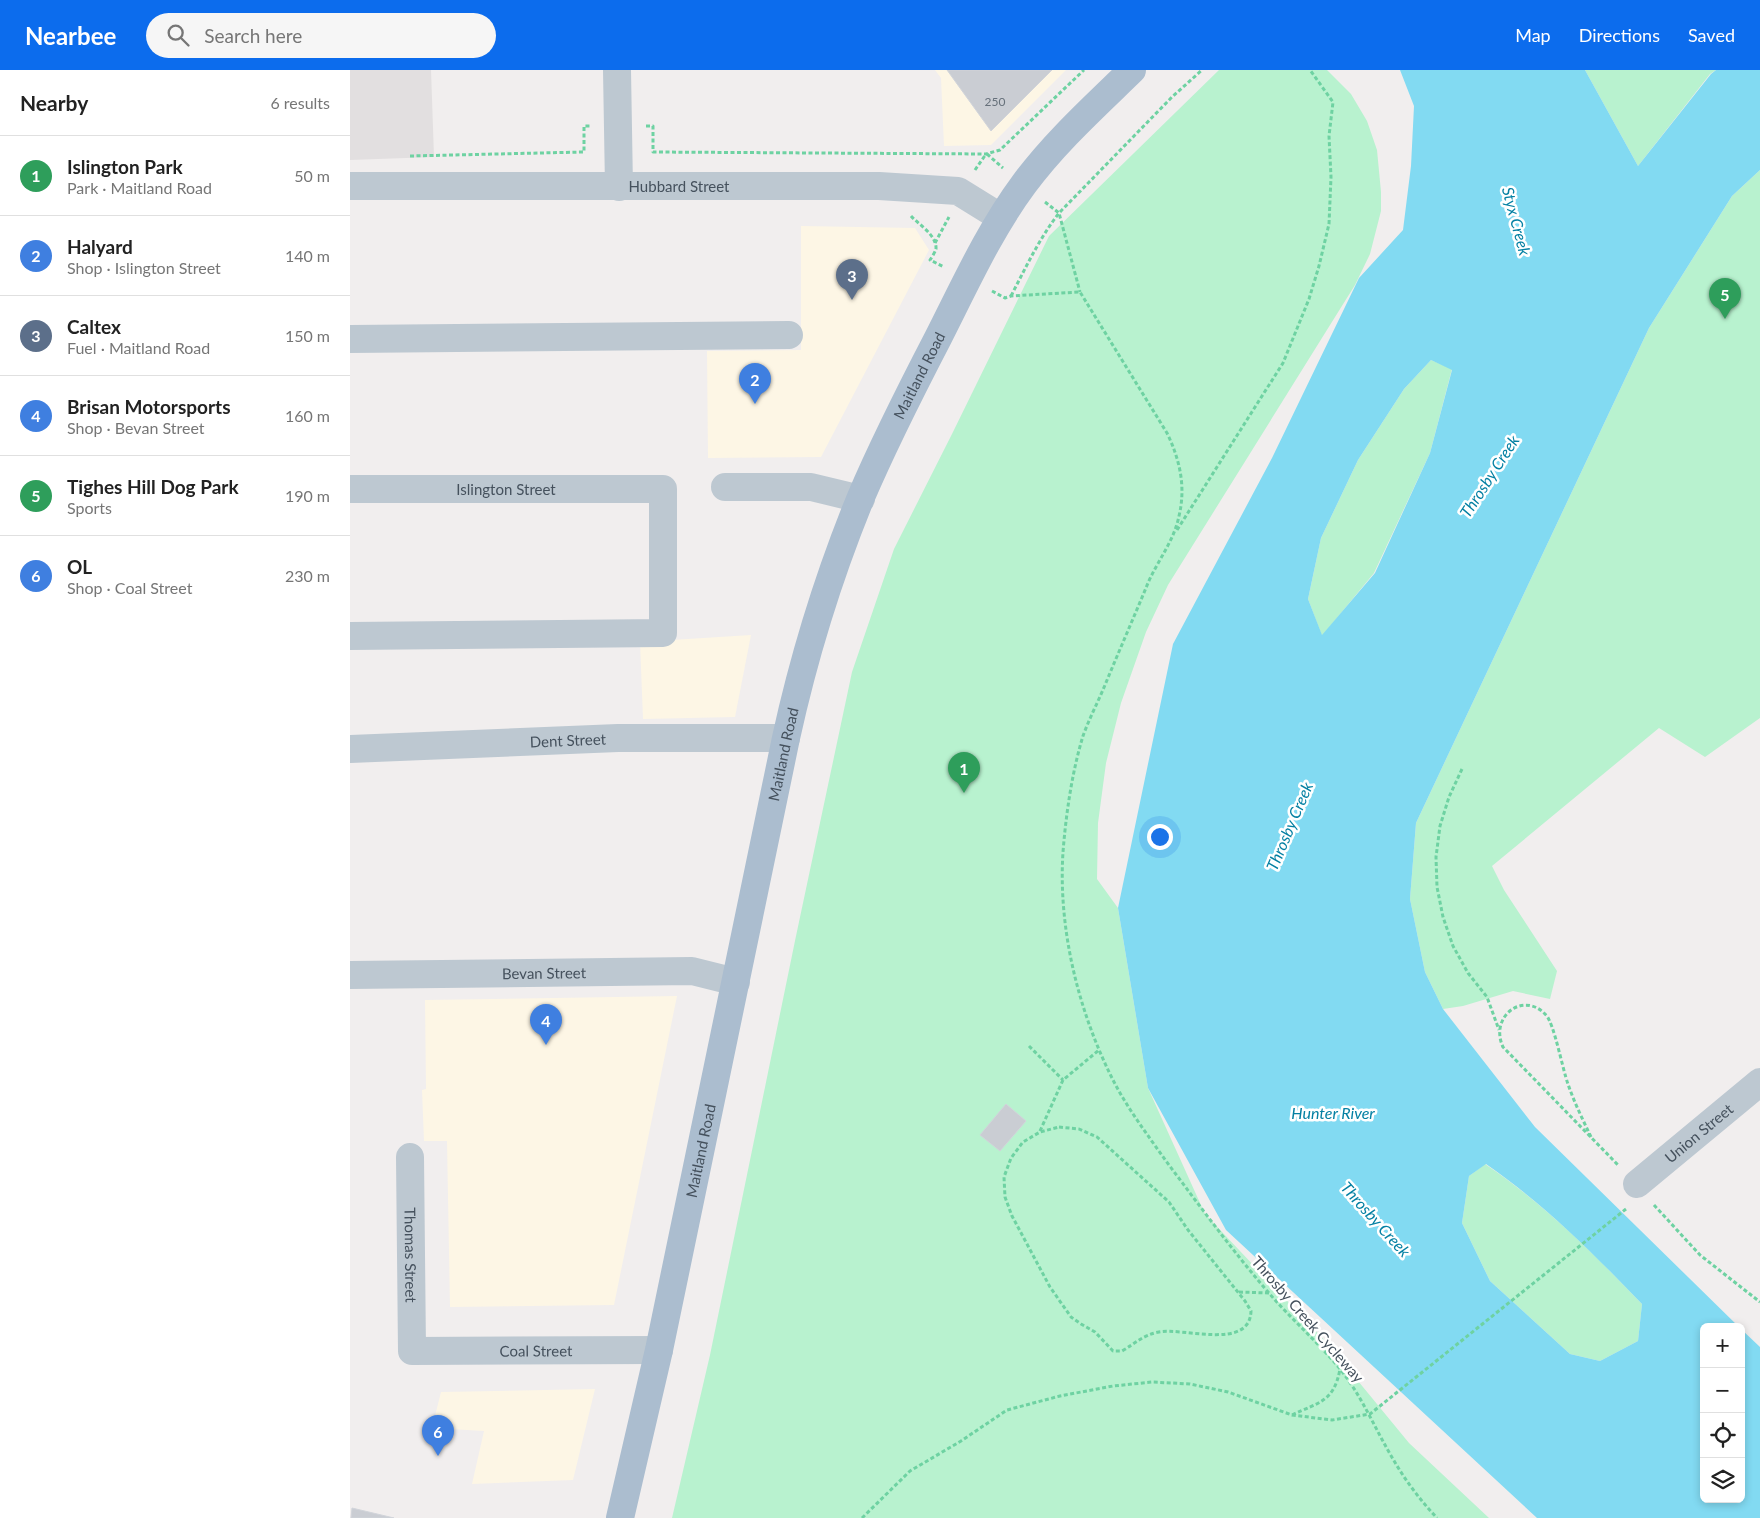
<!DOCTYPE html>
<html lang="en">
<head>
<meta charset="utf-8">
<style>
	body { margin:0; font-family:Lato,sans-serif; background:#f6f6f6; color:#222 }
	.controls { position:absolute; right:15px; bottom:15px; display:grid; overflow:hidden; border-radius:8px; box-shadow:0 2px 8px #0003 }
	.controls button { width:45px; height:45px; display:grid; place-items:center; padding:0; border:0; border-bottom:1px solid #e0e0e0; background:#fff; color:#222; font:25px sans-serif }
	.you { position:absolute; left:809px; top:766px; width:18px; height:18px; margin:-12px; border:4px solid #fff; border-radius:50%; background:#1a73e8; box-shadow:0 0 0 8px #1a73e833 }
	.badge { display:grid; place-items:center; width:32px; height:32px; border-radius:50%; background:#0c6ced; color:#fff; font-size:16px; font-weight:700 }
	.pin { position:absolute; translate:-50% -41px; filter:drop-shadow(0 1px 2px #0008) }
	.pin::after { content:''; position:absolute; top:26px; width:18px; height:15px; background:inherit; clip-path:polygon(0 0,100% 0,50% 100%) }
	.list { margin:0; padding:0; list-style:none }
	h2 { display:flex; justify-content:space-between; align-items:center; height:65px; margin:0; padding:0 20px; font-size:21px }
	h2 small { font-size:16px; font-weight:400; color:#767676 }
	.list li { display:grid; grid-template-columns:32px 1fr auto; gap:15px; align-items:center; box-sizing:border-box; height:80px; padding:0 20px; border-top:1px solid #e0e0e0 }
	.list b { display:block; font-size:19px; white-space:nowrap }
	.list p { margin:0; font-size:16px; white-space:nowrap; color:#767676 }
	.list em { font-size:16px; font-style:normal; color:#767676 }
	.icon { flex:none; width:28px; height:28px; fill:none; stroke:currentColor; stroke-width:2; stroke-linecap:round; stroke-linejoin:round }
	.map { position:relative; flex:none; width:1410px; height:1448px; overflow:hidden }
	header { display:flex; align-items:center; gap:30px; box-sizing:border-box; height:70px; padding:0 25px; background:#0c6ced; color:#fff }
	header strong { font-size:24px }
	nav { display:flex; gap:28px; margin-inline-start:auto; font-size:18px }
	.search { width:350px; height:45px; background:#f6f6f6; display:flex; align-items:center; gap:12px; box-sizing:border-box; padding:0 18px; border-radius:28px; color:#767676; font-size:19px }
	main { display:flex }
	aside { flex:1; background:#fff }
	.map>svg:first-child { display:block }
</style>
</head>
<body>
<header>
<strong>Nearbee</strong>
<div class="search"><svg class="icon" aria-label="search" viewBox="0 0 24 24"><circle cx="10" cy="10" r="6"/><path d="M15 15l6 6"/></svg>Search here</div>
<nav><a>Map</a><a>Directions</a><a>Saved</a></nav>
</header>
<main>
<aside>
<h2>Nearby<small>6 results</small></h2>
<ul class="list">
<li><span class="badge" style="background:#2e9e5b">1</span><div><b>Islington Park</b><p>Park · Maitland Road</p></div><em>50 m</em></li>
<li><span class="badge" style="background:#3f7fe0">2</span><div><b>Halyard</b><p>Shop · Islington Street</p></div><em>140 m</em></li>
<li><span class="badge" style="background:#5c6f8a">3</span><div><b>Caltex</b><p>Fuel · Maitland Road</p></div><em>150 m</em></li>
<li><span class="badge" style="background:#3f7fe0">4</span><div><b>Brisan Motorsports</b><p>Shop · Bevan Street</p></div><em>160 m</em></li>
<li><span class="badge" style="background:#2e9e5b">5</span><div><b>Tighes Hill Dog Park</b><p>Sports</p></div><em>190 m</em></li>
<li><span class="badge" style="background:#3f7fe0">6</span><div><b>OL</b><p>Shop · Coal Street</p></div><em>230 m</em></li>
</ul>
</aside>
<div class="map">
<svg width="1410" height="1448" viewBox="0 0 1410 1448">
	<rect width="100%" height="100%" fill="#f1eeee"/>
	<g fill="#fdf6e5">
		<polygon points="585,0 716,0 641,75 594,76 591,8"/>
		<polygon points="451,156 565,158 579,180 471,387 358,388 357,281 451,280"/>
		<polygon points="401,565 385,647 293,649 290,572"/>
		<polygon points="327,926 264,1235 100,1237 97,1071 74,1071 72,1020 76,1019 75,930"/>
		<polygon points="245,1319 223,1410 122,1414 134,1361 82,1358 91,1322"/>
	</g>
	<polygon fill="#e2dfe0" points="0,0 81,0 84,87 0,90"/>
	<g fill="#b8f2cf">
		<polygon points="869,0 977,0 1001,24 1017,51 1027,80 1031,122 1031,141 1020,184 1005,215 818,515 796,562 771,633 756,693 748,753 747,809 768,838 798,1018 855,1144 976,1272 1059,1373 1139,1448 322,1448 360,1285 446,866 502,602 544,479 602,364 699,166"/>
		<polygon points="1235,0 1366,0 1360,4 1288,96"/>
		<polygon points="1410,100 1410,648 1355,687 1309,658 1142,796 1154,820 1207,901 1200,929 1163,921 1113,936 1093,939 1075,902 1060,829 1066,753 1299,258 1382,126"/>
		<polygon points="1081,290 1102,299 1080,383 1024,503 972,566 958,529 971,468 1008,390 1054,319"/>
		<path d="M1135,1094C1194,1134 1243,1183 1292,1234L1288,1271L1250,1291L1220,1284L1140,1211L1112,1153L1119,1106Z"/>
	</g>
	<path fill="#82daf2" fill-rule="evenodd" d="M1050,0H1235L1288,96L1361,4L1366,0H1410V100L1382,126L1299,258L1066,753L1060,829L1075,902L1093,939L1185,1057L1389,1257H1354V1429H1391V1259L1410,1277V1448H1187L876,1160L798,1018L768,838L823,574L922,388L1009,208L1053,160L1061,96L1064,36ZM1081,290L1102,300L1080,383L1025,503L972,565L958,529L971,468L1008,390L1054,319ZM1136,1094C1194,1134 1243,1183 1292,1234L1288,1271L1250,1291L1220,1284L1140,1211L1112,1153L1119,1106Z"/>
	<g fill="#cacdd3" stroke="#d1d4da">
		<polygon points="597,0 702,0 641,61"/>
		<polygon points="656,1034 676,1051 650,1081 630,1065"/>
		<polygon points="2,1438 44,1448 1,1448"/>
	</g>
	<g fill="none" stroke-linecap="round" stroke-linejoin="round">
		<g stroke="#6ed2a2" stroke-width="3" stroke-dasharray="4 2.5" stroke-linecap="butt">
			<polyline points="296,56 303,56 303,82 636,84 650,80 734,0"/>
			<polyline points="637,84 653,98"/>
			<polyline points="60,86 234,82 234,56 240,56"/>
			<polyline points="625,100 636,84"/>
			<polyline points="695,132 709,143 730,222"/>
			<path d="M561,146C568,154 587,165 586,179C585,182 582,187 580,190L594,197"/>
			<polyline points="585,173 599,147"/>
			<path d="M642,221L655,228L661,226L730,222L817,363C830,390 836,417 829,446C824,471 808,490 798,513C784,547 769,581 755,615C748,632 739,649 733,666C722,702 716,744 713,782C708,858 728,940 762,1008C777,1038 797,1064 816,1091C849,1135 882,1180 918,1222C941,1249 968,1272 990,1299C1012,1326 1025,1359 1043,1389C1055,1410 1070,1430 1087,1448"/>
			<path d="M661,226C676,197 689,169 709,143L822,27L852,0"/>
			<polyline points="827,460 933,293 959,229 969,196 979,154 981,107 979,66 983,32 960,0"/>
			<polyline points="1112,699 1099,727 1090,756 1086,787 1087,817 1093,847 1103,876 1118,903 1137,927 1149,960"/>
			<polyline points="679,976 713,1010"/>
			<path d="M709,1057L729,1059L747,1067L819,1132L838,1160L895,1231L901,1241C900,1281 833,1257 809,1262C793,1265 786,1273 772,1281H763L745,1262L731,1254L721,1247L700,1217L662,1146L655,1127L654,1107L661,1088L673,1072L690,1062Z"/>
			<polyline points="690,1061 713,1010 749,980"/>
			<path d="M1241,1067C1233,1050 1224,1032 1218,1014C1213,1001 1204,953 1196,945C1173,920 1139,947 1153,977L1268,1095"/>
			<polyline points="1304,1135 1350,1185 1410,1232"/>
			<polyline points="889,1222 919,1223"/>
			<path d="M942,1345C969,1332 984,1332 990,1299"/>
			<polyline points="512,1448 560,1401 611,1371 657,1340 710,1326 763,1316 802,1312 840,1314 878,1322 942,1345 982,1350 1020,1344 1276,1139"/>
		</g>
		<g stroke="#bdc8d1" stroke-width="28">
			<polyline points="267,0 269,117"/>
			<path id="s1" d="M0,116H529L608,121L650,147"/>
			<polyline points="0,269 439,265"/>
			<polyline points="375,417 461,417 511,429"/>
			<path id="s2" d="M0,419H313V563L0,566"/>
			<path id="s3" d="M0,679L268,668H436"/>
			<path id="s4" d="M0,905L342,901L386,912"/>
			<path id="s5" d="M60,1087L62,1281L309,1280"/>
			<path id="s6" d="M1287,1114L1410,1012"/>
		</g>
		<path stroke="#abbdcf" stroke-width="28" id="s7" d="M270,1448L309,1280L436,668C454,586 479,505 511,427C534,373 561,320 588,268C615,215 639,161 674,114C705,72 745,36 782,0"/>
	</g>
	<g text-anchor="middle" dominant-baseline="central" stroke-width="5" stroke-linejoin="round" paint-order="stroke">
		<g font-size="12" fill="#66707a">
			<text x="645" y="31">250</text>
		</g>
		<g font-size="15" fill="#45515d" stroke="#fff">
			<text stroke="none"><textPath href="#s1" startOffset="329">Hubbard Street</textPath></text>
			<text stroke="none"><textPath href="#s7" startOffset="1185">Maitland Road</textPath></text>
			<text stroke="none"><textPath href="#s2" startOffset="156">Islington Street</textPath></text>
			<text stroke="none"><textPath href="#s3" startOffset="218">Dent Street</textPath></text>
			<text stroke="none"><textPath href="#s7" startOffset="781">Maitland Road</textPath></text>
			<text stroke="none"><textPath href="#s4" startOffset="194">Bevan Street</textPath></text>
			<text stroke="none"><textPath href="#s6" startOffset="80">Union Street</textPath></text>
			<text stroke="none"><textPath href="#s7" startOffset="376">Maitland Road</textPath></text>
			<text stroke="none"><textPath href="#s5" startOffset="98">Thomas Street</textPath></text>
			<text transform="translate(958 1249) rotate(49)">Throsby Creek Cycleway</text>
			<text stroke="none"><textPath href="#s5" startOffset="318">Coal Street</textPath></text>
		</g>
		<g font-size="16" font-style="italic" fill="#0480a3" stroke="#fff">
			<text transform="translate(1167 151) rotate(75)">Styx Creek</text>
			<text transform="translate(1139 406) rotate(-57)">Throsby Creek</text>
			<text transform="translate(939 756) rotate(-67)">Throsby Creek</text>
			<text x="983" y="1042">Hunter River</text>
			<text transform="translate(1026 1149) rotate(48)">Throsby Creek</text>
		</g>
	</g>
</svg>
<div class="controls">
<button>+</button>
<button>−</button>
<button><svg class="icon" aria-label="locate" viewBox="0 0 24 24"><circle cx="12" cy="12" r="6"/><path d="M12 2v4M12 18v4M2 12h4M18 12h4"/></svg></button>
<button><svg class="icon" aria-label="layers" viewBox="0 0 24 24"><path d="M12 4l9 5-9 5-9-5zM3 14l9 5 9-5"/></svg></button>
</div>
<div class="you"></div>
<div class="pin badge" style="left:614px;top:723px;background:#2e9e5b">1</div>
<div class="pin badge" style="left:405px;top:334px;background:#3f7fe0">2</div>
<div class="pin badge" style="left:502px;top:230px;background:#5c6f8a">3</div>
<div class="pin badge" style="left:196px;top:975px;background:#3f7fe0">4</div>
<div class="pin badge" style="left:1375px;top:249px;background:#2e9e5b">5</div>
<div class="pin badge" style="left:88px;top:1386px;background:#3f7fe0">6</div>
</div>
</main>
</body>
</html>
